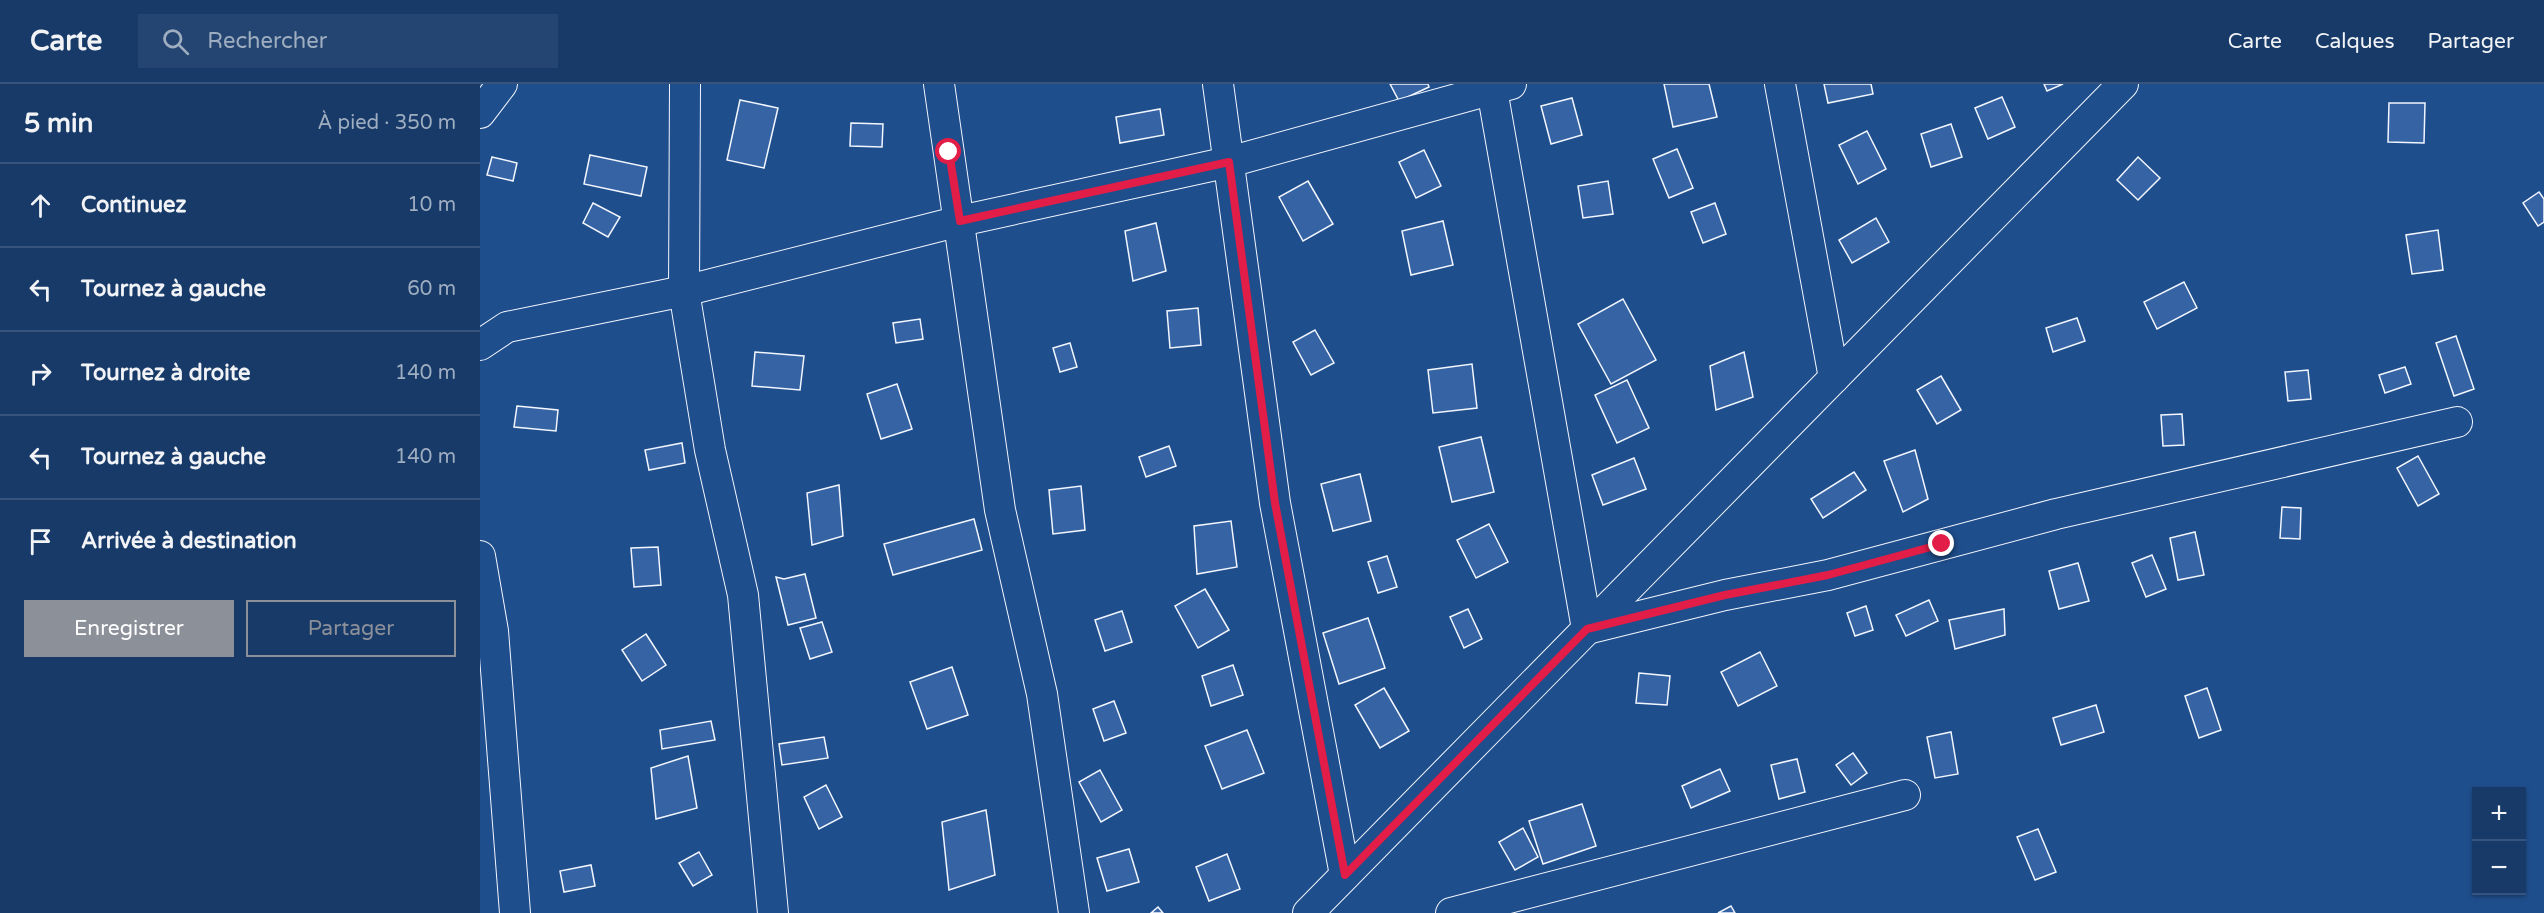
<!DOCTYPE html>
<html lang="fr">
<head>
<meta charset="utf-8">
<style>
	body { margin:0; font-family:"Varela Round",sans-serif; background:#244571; color:#f1f3f6 }
	.controls { position:absolute; right:18px; bottom:18px; display:grid; overflow:hidden; border-radius:0px; box-shadow:0 2px 4px #0004 }
	.controls button { width:54px; height:54px; display:grid; place-items:center; padding:0; border:0; border-bottom:2px solid #36547d; background:#173a69; color:#f1f3f6; font:30px sans-serif }
	.stop { position:absolute; width:18px; height:18px; margin:-14px; border:4px solid #e11d48; border-radius:50%; background:#fff }
	.stop.end { background:#e11d48; border-color:#fff; box-shadow:0 2px 6px #0008 }
	.list { margin:0; padding:0; list-style:none }
	h2 { display:flex; justify-content:space-between; align-items:center; height:78px; margin:0; padding:0 24px; font-size:26px }
	h2 small { font-size:20px; font-weight:400; color:#9eadc0 }
	.list li { display:grid; grid-template-columns:39px 1fr auto; gap:18px; align-items:center; box-sizing:border-box; height:84px; padding:0 24px; border-top:2px solid #36547d }
	.list b { display:block; font-size:22px; white-space:nowrap }
	.list em { font-size:20px; font-style:normal; color:#9eadc0 }
	.actions { display:flex; gap:12px; padding:18px 24px }
	.actions a { flex:1; padding:14px 0; border:2px solid #8c9099; border-radius:0px; text-align:center; font-size:21px; color:#8c9099 }
	.actions .main { background:#8c9099; color:#fff }
	.icon { flex:none; width:33px; height:33px; fill:none; stroke:currentColor; stroke-width:2; stroke-linecap:round; stroke-linejoin:round }
	.map { position:relative; flex:none; width:2064px; height:829px; overflow:hidden }
	header { display:flex; align-items:center; gap:36px; box-sizing:border-box; height:84px; padding:0 30px; background:#173a69; border-bottom:2px solid #36547d }
	header strong { font-size:28px }
	nav { display:flex; gap:33px; margin-inline-start:auto; font-size:21px }
	.search { width:420px; height:54px; background:#244571; display:flex; align-items:center; gap:15px; box-sizing:border-box; padding:0 21px; border-radius:0px; color:#9eadc0; font-size:22px }
	main { display:flex }
	aside { flex:1; background:#173a69 }
	.map>svg:first-child { display:block }
</style>
</head>
<body>
<header>
<strong>Carte</strong>
<div class="search"><svg class="icon" aria-label="search" viewBox="0 0 24 24"><circle cx="10" cy="10" r="6"/><path d="M15 15l6 6"/></svg>Rechercher</div>
<nav><a>Carte</a><a>Calques</a><a>Partager</a></nav>
</header>
<main>
<aside>
<h2>5 min<small>À pied · 350 m</small></h2>
<ul class="list">
<li><svg class="icon" aria-label="ahead" viewBox="0 0 24 24"><path d="M12 20V5M6 11l6-6 6 6"/></svg><div><b>Continuez</b></div><em>10 m</em></li>
<li><svg class="icon" aria-label="left" viewBox="0 0 24 24"><path d="M17 20v-9H6M10 6l-5 5 5 5"/></svg><div><b>Tournez à gauche</b></div><em>60 m</em></li>
<li><svg class="icon" aria-label="right" viewBox="0 0 24 24"><path d="M7 20v-9h11M14 6l5 5-5 5"/></svg><div><b>Tournez à droite</b></div><em>140 m</em></li>
<li><svg class="icon" aria-label="left" viewBox="0 0 24 24"><path d="M17 20v-9H6M10 6l-5 5 5 5"/></svg><div><b>Tournez à gauche</b></div><em>140 m</em></li>
<li><svg class="icon" aria-label="arrive" viewBox="0 0 24 24"><path d="M6 21V4h12l-3 4 3 4H6"/></svg><div><b>Arrivée à destination</b></div></li>
</ul>
<div class="actions"><a class="main">Enregistrer</a><a>Partager</a></div>
</aside>
<div class="map">
<svg width="2064" height="829" viewBox="0 0 2064 829">
	<rect width="100%" height="100%" fill="#1f4e8c"/>
	<g fill="#3563a3" stroke="#f2f6ff" stroke-width="1.5">
		<polygon points="910,0 948,0 949,3 919,17"/>
		<polygon points="1184,0 1229,0 1237,33 1193,43"/>
		<polygon points="1344,0 1391,0 1393,10 1348,19"/>
		<polygon points="1564,0 1583,0 1567,7"/>
		<polygon points="1522,13 1535,43 1508,55 1495,24"/>
		<polygon points="1092,14 1102,51 1071,60 1061,22"/>
		<polygon points="260,16 298,24 284,84 247,76"/>
		<polygon points="1909,19 1945,19 1944,59 1908,58"/>
		<polygon points="680,25 684,51 640,59 636,33"/>
		<polygon points="371,39 403,40 402,63 370,62"/>
		<polygon points="1471,40 1482,73 1451,83 1441,50"/>
		<polygon points="1387,47 1406,85 1378,100 1359,61"/>
		<polygon points="1197,65 1213,104 1189,114 1173,75"/>
		<polygon points="944,66 961,102 936,114 919,78"/>
		<polygon points="110,71 167,83 161,112 104,100"/>
		<polygon points="12,73 37,79 33,97 7,91"/>
		<polygon points="1658,73 1680,94 1658,116 1637,96"/>
		<polygon points="828,97 853,140 823,157 799,113"/>
		<polygon points="1128,97 1133,130 1103,134 1098,102"/>
		<polygon points="2059,108 2064,115 2064,138 2058,142 2043,119"/>
		<polygon points="113,119 140,133 128,153 103,139"/>
		<polygon points="1235,119 1246,150 1223,159 1211,128"/>
		<polygon points="1396,134 1409,158 1372,179 1359,156"/>
		<polygon points="963,137 973,181 931,191 922,147"/>
		<polygon points="676,139 686,187 653,197 645,147"/>
		<polygon points="1958,146 1963,186 1932,190 1926,151"/>
		<polygon points="1704,198 1717,224 1677,245 1664,218"/>
		<polygon points="1143,215 1176,276 1131,300 1098,240"/>
		<polygon points="718,224 721,261 690,264 687,227"/>
		<polygon points="1597,234 1605,257 1573,268 1566,244"/>
		<polygon points="440,235 443,255 416,259 413,239"/>
		<polygon points="835,246 854,279 831,291 813,258"/>
		<polygon points="1976,252 1994,305 1974,312 1956,259"/>
		<polygon points="590,259 597,283 580,288 573,264"/>
		<polygon points="275,268 324,272 320,306 272,302"/>
		<polygon points="1264,268 1273,313 1236,326 1230,282"/>
		<polygon points="992,280 997,324 953,329 948,286"/>
		<polygon points="1925,283 1931,300 1905,309 1899,291"/>
		<polygon points="1828,286 1831,315 1808,317 1805,288"/>
		<polygon points="1461,292 1481,326 1457,340 1437,306"/>
		<polygon points="1147,296 1169,344 1137,359 1115,311"/>
		<polygon points="417,300 432,345 401,355 387,310"/>
		<polygon points="37,322 78,326 76,347 34,343"/>
		<polygon points="1702,330 1704,361 1683,362 1681,331"/>
		<polygon points="1001,353 1014,408 972,418 959,363"/>
		<polygon points="202,359 205,379 169,386 165,366"/>
		<polygon points="689,362 696,382 666,393 659,373"/>
		<polygon points="1435,366 1448,415 1423,428 1404,377"/>
		<polygon points="1938,372 1959,410 1938,422 1917,384"/>
		<polygon points="1154,374 1166,405 1123,421 1112,391"/>
		<polygon points="1374,388 1386,406 1343,434 1331,415"/>
		<polygon points="880,390 891,437 853,447 841,400"/>
		<polygon points="359,401 363,452 332,461 327,409"/>
		<polygon points="601,402 605,446 573,450 569,406"/>
		<polygon points="1802,423 1821,424 1820,455 1800,454"/>
		<polygon points="494,435 502,466 413,491 404,460"/>
		<polygon points="751,437 757,483 717,490 714,442"/>
		<polygon points="1009,440 1028,478 996,494 977,456"/>
		<polygon points="1715,448 1724,491 1698,496 1690,454"/>
		<polygon points="178,463 181,501 154,503 151,464"/>
		<polygon points="1672,471 1686,505 1666,513 1652,479"/>
		<polygon points="907,472 917,503 898,509 888,478"/>
		<polygon points="1598,479 1609,517 1579,525 1569,487"/>
		<polygon points="325,490 336,534 308,541 296,493 304,495"/>
		<polygon points="725,505 749,546 718,564 695,522"/>
		<polygon points="1449,516 1458,537 1426,552 1416,531"/>
		<polygon points="1386,522 1393,546 1375,552 1367,529"/>
		<polygon points="988,525 1002,555 984,564 970,533"/>
		<polygon points="1524,525 1525,551 1475,565 1469,536"/>
		<polygon points="642,527 652,558 625,567 615,536"/>
		<polygon points="888,534 905,584 859,600 843,549"/>
		<polygon points="342,538 352,568 330,575 320,544"/>
		<polygon points="166,550 186,581 162,597 142,566"/>
		<polygon points="1280,568 1297,602 1258,622 1241,588"/>
		<polygon points="753,581 763,611 731,622 722,592"/>
		<polygon points="472,583 488,631 447,645 430,598"/>
		<polygon points="1159,589 1190,592 1187,621 1156,619"/>
		<polygon points="904,604 929,647 900,664 875,621"/>
		<polygon points="1727,604 1741,646 1719,654 1705,612"/>
		<polygon points="634,617 646,649 624,657 613,625"/>
		<polygon points="1616,621 1624,648 1581,661 1573,634"/>
		<polygon points="231,637 235,656 182,665 180,646"/>
		<polygon points="767,646 784,689 742,705 725,662"/>
		<polygon points="1471,648 1478,690 1455,694 1447,653"/>
		<polygon points="344,653 348,674 302,681 299,660"/>
		<polygon points="1373,669 1387,689 1371,701 1356,681"/>
		<polygon points="208,672 217,724 176,735 171,684"/>
		<polygon points="1317,675 1325,708 1299,715 1291,681"/>
		<polygon points="1240,685 1250,707 1211,724 1202,702"/>
		<polygon points="620,686 642,726 621,738 599,698"/>
		<polygon points="346,701 362,733 339,745 324,713"/>
		<polygon points="1102,720 1116,762 1063,780 1049,737"/>
		<polygon points="506,726 515,791 469,806 462,738"/>
		<polygon points="1043,744 1058,773 1035,786 1019,758"/>
		<polygon points="1558,745 1576,788 1555,796 1537,753"/>
		<polygon points="649,765 659,798 627,807 617,774"/>
		<polygon points="219,768 232,791 213,802 199,779"/>
		<polygon points="747,770 760,805 729,817 716,783"/>
		<polygon points="111,781 115,802 84,808 80,787"/>
		<polygon points="1251,822 1255,829 1238,829"/>
		<polygon points="678,823 683,829 671,829"/>
	</g>
	<g fill="none" stroke-linecap="round" stroke-linejoin="round">
		<g stroke="#f2f6ff" stroke-width="32">
			<g id="street">
				<polyline points="205,0 204,207 230,366 263,511 293,829"/>
				<polyline points="459,0 520,426 562,610 594,829"/>
				<polyline points="738,0 795,419 865,791"/>
				<polyline points="1011,0 1107,545 1245,511 1348,491 1576,430 1977,338"/>
				<polyline points="1300,0 1354,294"/>
				<polyline points="0,29 22,0"/>
				<polyline points="0,261 27,243 204,207 480,137 749,78 1031,0"/>
				<polyline points="0,472 13,547 35,829"/>
				<polyline points="828,829 1643,0"/>
				<polyline points="971,829 1425,711"/>
			</g>
		</g>
		<use href="#street" stroke="#1f4e8c" stroke-width="30"/>
	</g>
	<g fill="none" stroke-linecap="round" stroke-linejoin="round">
		<polyline stroke="#e11d48" stroke-width="8" points="469,68 480,137 749,78 795,419 865,791 1107,545 1245,511 1348,491 1462,460"/>
	</g>
</svg>
<div class="controls">
<button>+</button>
<button>−</button>
</div>
<div class="stop" style="left:469px;top:68px"></div>
<div class="stop end" style="left:1462px;top:460px"></div>
</div>
</main>
</body>
</html>
